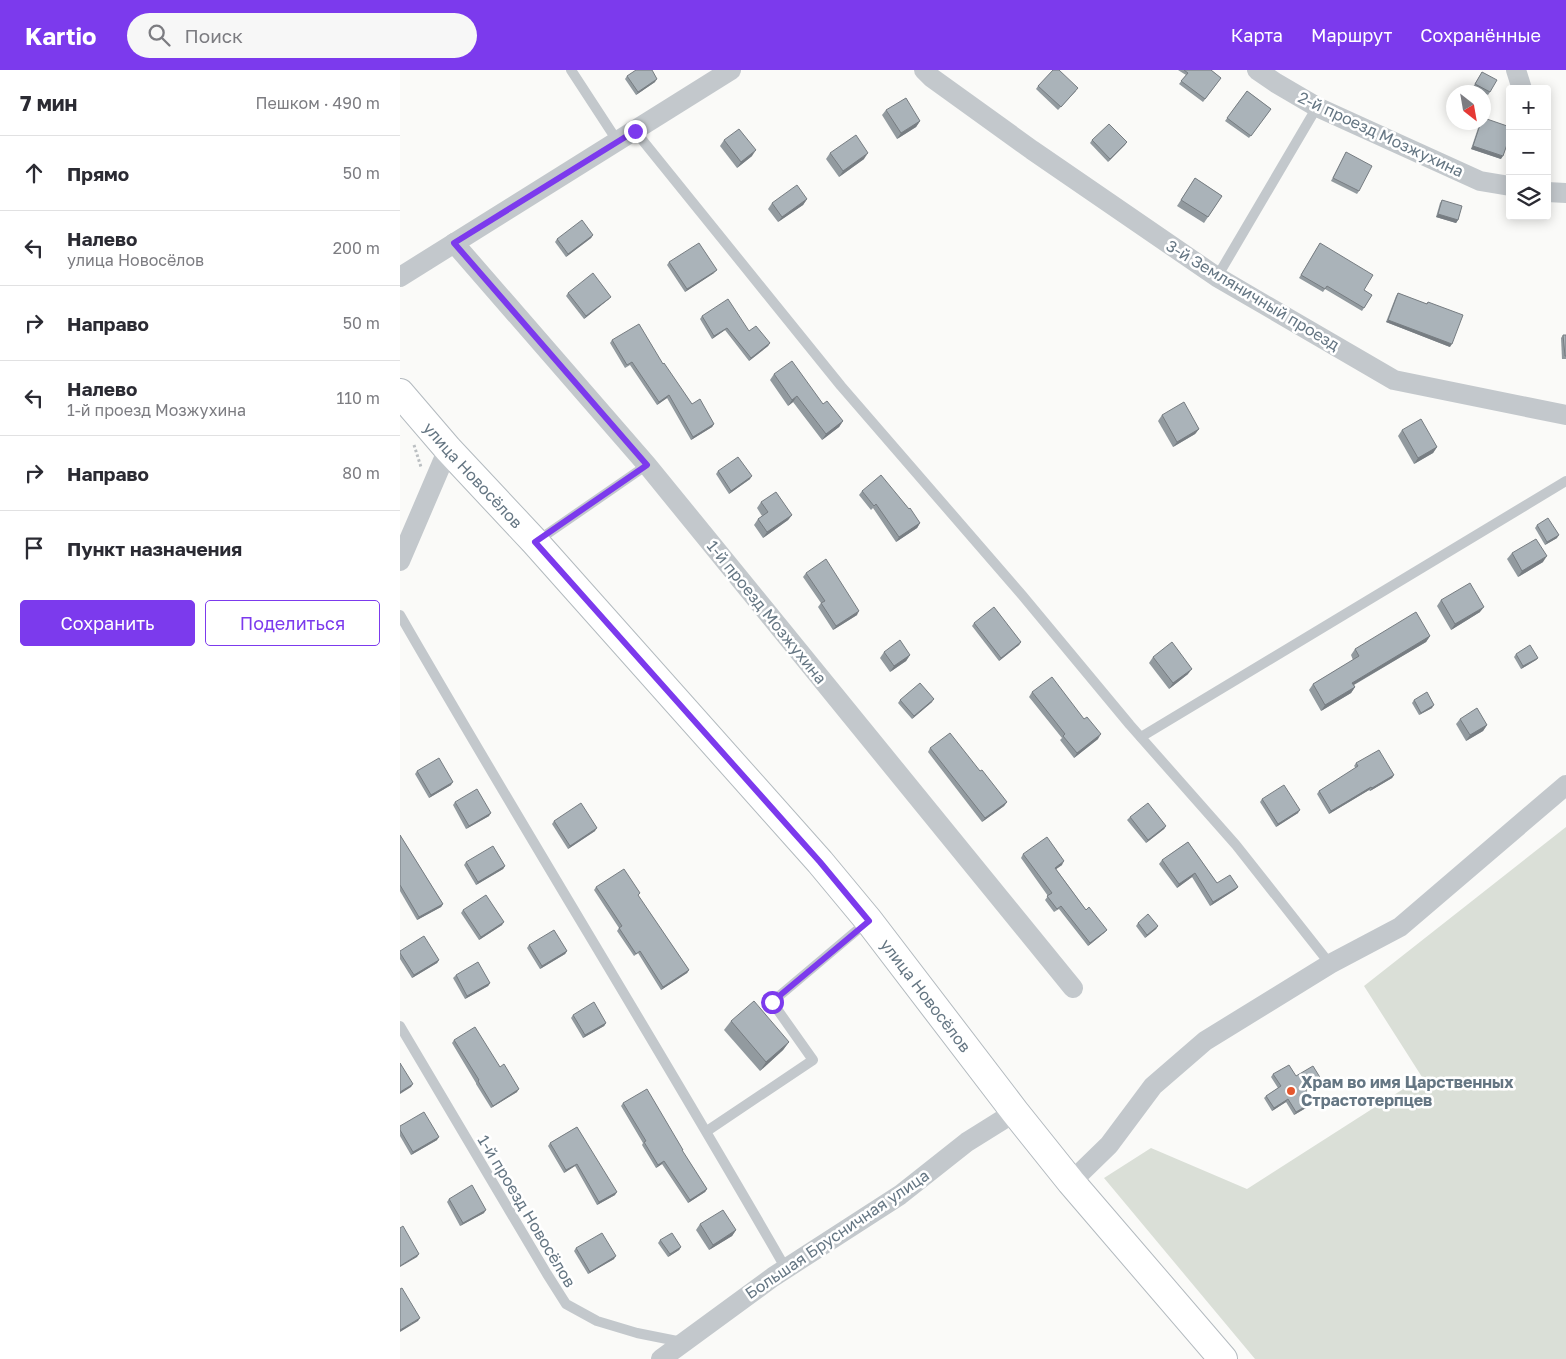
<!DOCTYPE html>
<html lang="ru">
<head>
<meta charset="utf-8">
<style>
	body { margin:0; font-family:"Golos Text",sans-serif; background:#f7f7f7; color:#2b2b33 }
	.controls { position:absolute; right:15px; top:15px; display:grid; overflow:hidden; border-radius:5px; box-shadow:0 2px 12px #0003 }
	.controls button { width:45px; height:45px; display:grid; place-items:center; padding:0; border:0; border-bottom:1px solid #e1e1e2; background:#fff; color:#2b2b33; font:25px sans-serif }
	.compass { position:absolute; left:1046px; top:15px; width:45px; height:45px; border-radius:50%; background:#fff; box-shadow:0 2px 12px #0003; rotate:149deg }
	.stop { position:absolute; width:15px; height:15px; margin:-11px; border:4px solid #7c3aed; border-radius:50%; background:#fff }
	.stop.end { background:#7c3aed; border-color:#fff; box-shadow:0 1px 5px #0008 }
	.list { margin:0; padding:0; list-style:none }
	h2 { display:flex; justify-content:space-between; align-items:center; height:65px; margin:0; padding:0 20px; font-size:21px }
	h2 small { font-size:16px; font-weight:400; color:#7c7c81 }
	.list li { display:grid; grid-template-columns:32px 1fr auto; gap:15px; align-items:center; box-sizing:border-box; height:75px; padding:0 20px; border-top:1px solid #e1e1e2 }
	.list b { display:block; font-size:19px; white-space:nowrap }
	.list p { margin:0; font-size:16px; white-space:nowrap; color:#7c7c81 }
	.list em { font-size:16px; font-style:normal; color:#7c7c81 }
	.actions { display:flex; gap:10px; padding:15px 20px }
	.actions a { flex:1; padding:11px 0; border:1px solid #7c3aed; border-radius:5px; text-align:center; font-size:18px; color:#7c3aed }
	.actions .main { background:#7c3aed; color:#fff }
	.icon { flex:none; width:28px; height:28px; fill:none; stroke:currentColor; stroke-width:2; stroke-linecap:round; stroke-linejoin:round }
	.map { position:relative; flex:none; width:1166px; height:1289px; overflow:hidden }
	header { display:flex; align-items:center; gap:30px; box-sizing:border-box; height:70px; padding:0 25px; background:#7c3aed; color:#fff }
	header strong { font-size:24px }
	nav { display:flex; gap:28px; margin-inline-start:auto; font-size:18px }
	.search { width:350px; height:45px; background:#f7f7f7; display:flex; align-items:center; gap:12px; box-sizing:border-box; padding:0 18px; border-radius:28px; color:#7c7c81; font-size:19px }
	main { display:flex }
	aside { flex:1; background:#fff }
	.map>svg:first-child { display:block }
</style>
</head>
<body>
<header>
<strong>Kartio</strong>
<div class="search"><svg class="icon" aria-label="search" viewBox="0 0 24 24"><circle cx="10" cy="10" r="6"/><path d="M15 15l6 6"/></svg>Поиск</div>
<nav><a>Карта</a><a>Маршрут</a><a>Сохранённые</a></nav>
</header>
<main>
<aside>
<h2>7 мин<small>Пешком · 490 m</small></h2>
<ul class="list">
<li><svg class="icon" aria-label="ahead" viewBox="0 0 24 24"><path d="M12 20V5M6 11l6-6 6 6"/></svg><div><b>Прямо</b></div><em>50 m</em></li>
<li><svg class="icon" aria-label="left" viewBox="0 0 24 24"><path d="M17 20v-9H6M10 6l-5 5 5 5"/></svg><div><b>Налево</b><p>улица Новосёлов</p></div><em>200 m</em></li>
<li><svg class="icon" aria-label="right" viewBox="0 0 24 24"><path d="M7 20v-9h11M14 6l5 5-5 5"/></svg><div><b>Направо</b></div><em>50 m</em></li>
<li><svg class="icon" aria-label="left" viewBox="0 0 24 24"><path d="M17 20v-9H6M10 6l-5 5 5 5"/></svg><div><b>Налево</b><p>1-й проезд Мозжухина</p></div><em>110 m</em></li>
<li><svg class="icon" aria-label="right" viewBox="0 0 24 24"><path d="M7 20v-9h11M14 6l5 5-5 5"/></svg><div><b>Направо</b></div><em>80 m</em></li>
<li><svg class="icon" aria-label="arrive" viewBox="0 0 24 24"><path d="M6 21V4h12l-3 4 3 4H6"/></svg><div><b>Пункт назначения</b></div></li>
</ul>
<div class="actions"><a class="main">Сохранить</a><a>Поделиться</a></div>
</aside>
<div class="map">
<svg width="1166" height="1289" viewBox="0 0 1166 1289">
	<rect width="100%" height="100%" fill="#fafaf8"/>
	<polygon fill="#dadfd7" points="1166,757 1166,1289 855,1289 704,1108 751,1078 847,1119 1022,1007 964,916"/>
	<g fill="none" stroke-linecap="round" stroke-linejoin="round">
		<g stroke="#b3babf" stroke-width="30">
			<g id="secondary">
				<path id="s1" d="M0,323L48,379L135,472L420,792L469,851L615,1042L671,1112L823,1289"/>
			</g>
		</g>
		<polyline stroke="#bbbfc2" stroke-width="3" stroke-dasharray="2.5 2.5" stroke-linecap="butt" points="14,375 21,397"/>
		<g stroke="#c3c8cc" stroke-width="10">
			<polyline points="171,0 218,72"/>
			<polyline points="235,61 441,316 622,525 730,655 836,775 930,894"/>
			<polyline points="817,207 917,37"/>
			<polyline points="137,471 247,395"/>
			<path d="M0,545C126,764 260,979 386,1199"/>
			<polyline points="741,667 1166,411"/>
			<polyline points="0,956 147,1204 166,1234 197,1251 237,1263 282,1272"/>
			<polyline points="307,1061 413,990 372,932 468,851"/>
		</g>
		<g stroke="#c3c8cc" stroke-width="20">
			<polyline points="524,0 532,8 632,80 817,207 994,310 1166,345"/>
			<polyline points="857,0 876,13 917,37 1080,111 1110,116"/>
			<polyline points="1116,0 1122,19"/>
			<polyline points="1147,122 1166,123"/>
			<polyline points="54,173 247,395 673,918"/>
			<polyline points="0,207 331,0"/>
			<polyline points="0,491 48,379"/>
			<polyline points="671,1112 709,1075 753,1016 805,971 930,894 1000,857 1166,715"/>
			<polyline points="261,1289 373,1207 500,1125 567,1072 615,1042"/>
		</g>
		<use href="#secondary" stroke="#fff" stroke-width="28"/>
	</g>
	<g fill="#929a9f">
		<polygon points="778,0 811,0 821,8 803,32 779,14 786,5"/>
		<polygon points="1082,2 1090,22 1088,25 1073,17"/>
		<polygon points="227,6 255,12 236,25 225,9"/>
		<polygon points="638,16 676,21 658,40 636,19"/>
		<polygon points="847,21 871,39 849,68 825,51"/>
		<polygon points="486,40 520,51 516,57 497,69 482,45"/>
		<polygon points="1080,52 1084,52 1101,89 1071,79"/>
		<polygon points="324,70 352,86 337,98 320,76"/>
		<polygon points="692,70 727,72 708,92 690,73"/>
		<polygon points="946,82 959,121 957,124 931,111"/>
		<polygon points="430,83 464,89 439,107 426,89"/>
		<polygon points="795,108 822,126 804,153 777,136"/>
		<polygon points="407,129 403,135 378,152 368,139 372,133"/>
		<polygon points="1042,130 1058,150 1056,153 1036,147 1040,133"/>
		<polygon points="193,165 191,168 166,187 155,172 157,169"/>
		<polygon points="920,173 964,220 972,225 962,241 925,219 923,222 899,208"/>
		<polygon points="269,192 314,203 285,222 267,195"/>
		<polygon points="168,223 209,229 184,249 166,226"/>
		<polygon points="998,223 1026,234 1028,232 1050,277 986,252 996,226"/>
		<polygon points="302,246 349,261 370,273 368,276 349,291 325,260 312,269 300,249"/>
		<polygon points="1163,265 1166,265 1166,289 1162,289 1161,268"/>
		<polygon points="212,270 263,294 292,334 314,354 312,357 291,370 267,328 257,335 230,295 225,298 210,273"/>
		<polygon points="374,304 423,334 443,351 439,357 422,370 393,332 388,336 370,310"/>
		<polygon points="762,345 799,359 795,364 773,377 758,351"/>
		<polygon points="1002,360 1037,377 1033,383 1014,394 998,366"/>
		<polygon points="318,401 350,409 329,424 316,404"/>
		<polygon points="462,421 509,439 520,453 517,458 496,472 473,438 471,440 459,425"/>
		<polygon points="361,432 392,445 388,450 363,468 354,455 358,449 362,446 357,438"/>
		<polygon points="1137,455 1157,468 1145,475 1135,458"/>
		<polygon points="1112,483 1143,492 1118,507 1107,489"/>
		<polygon points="406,503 457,545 433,560 418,537 421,533 403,507"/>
		<polygon points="1041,530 1080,542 1051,560 1037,536"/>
		<polygon points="574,553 621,572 619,575 599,591 572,556"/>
		<polygon points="1030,566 1026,572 954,615 955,617 951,623 921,641 909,620 913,614 953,590 951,585 955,579"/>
		<polygon points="484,582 510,585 506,591 490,602 480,588"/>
		<polygon points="1116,584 1138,588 1136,590 1121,599 1114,587"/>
		<polygon points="753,587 788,604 769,619 749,593"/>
		<polygon points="632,622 698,669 674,688 660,670 662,668 629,627"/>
		<polygon points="500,630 532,632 512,649 498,633"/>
		<polygon points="1014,630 1032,638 1019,645 1012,633"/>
		<polygon points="1060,649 1087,655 1083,661 1066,671 1056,654"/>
		<polygon points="530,678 580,701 607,732 604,736 582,752 528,682"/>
		<polygon points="956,693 994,705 992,708 970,721 969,720 929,744 917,724 919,721 956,698 954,696"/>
		<polygon points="17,701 51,715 29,728 15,704"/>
		<polygon points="862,729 898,743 876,757 860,732"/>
		<polygon points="55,732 89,746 66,759 53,735"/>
		<polygon points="730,747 766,756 764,759 746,773 727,750"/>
		<polygon points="154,751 195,761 168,779 152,754"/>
		<polygon points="0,765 43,834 41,837 17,850 0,821"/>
		<polygon points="788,772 817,813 838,817 835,820 810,836 792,807 777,818 759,794 762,790"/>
		<polygon points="623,784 662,795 656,799 686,840 707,860 704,863 688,876 659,839 654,842 645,830 648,826 621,788"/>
		<polygon points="66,792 105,796 103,799 76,815 64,795"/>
		<polygon points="196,817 238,826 289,900 287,903 261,920 238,883 234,886 217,861 219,858 194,820"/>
		<polygon points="63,840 102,855 79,870 61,843"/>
		<polygon points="738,853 758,856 756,859 745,868 736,856"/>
		<polygon points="129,875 167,881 165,884 140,899 127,878"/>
		<polygon points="0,881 39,890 37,893 12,908 0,889"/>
		<polygon points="56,905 90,913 88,916 65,929 53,908"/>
		<polygon points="173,945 206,953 204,956 183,968 171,948"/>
		<polygon points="331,951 389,972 383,980 360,1001 324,960"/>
		<polygon points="54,970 100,997 117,1022 91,1038 76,1014 76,1013 52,973"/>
		<polygon points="873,1004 921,1009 919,1012 906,1021 913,1032 911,1035 894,1045 886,1032 872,1041 864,1028 866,1026 878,1018 871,1007"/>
		<polygon points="223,1033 282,1081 307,1119 305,1122 288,1133 262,1094 256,1098 242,1075 243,1073 221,1036"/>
		<polygon points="0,1056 37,1070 11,1085 0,1066"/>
		<polygon points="177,1057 215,1125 197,1135 175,1096 164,1103 148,1076 150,1073"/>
		<polygon points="49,1129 84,1143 60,1156 47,1132"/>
		<polygon points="300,1154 336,1160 332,1166 309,1180 296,1160"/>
		<polygon points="260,1170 281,1177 279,1180 268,1187 258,1173"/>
		<polygon points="176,1178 214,1189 188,1204 174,1181"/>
	</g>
	<g fill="#777d82">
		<polygon points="257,9 255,12 236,25 238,22"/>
		<polygon points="520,51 516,57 497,69 501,63"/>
		<polygon points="727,72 725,75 708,92 710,89"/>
		<polygon points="1073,76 1103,86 1101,89 1071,79"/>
		<polygon points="356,80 352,86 337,98 341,92"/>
		<polygon points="468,83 464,89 439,107 443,101"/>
		<polygon points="407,129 403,135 378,152 382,147"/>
		<polygon points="1038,144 1058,150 1056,153 1036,147"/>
		<polygon points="193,165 191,168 166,187 168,184"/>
		<polygon points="317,200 314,203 285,222 287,219"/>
		<polygon points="211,227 209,229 184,249 186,246"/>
		<polygon points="988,250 1052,274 1050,277 986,252"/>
		<polygon points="327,258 325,260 312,269 314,266"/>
		<polygon points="370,273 368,276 349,291 351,288"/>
		<polygon points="269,325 267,328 257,335 259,332"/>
		<polygon points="397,326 393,332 388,336 392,330"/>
		<polygon points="443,351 439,357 422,370 426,364"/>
		<polygon points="314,354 312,357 291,370 293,367"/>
		<polygon points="799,359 795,364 773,377 777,372"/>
		<polygon points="1037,377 1033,383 1014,394 1018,388"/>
		<polygon points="352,406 350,409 329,424 331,421"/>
		<polygon points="392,445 388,450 363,468 367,462"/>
		<polygon points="520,453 517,458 496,472 499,467"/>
		<polygon points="1159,465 1157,468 1145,475 1147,472"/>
		<polygon points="1147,486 1143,492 1118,507 1122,501"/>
		<polygon points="1084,537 1080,542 1051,560 1055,554"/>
		<polygon points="459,541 457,545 433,560 436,556"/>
		<polygon points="1030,566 1026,572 948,618 952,613"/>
		<polygon points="621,572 619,575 599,591 601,588"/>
		<polygon points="510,585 506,591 490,602 494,596"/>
		<polygon points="1138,588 1136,590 1121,599 1123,596"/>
		<polygon points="792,599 788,604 769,619 773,613"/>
		<polygon points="955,617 951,623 921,641 925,635"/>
		<polygon points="534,629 532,632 512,649 514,646"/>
		<polygon points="1034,635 1032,638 1019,645 1021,643"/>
		<polygon points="1087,655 1083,661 1066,671 1070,665"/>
		<polygon points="701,664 698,669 674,688 677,683"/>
		<polygon points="994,705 992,708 970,721 972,718"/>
		<polygon points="53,712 51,715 29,728 31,725"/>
		<polygon points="971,717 969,720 929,744 931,741"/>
		<polygon points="607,732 604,736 582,752 585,748"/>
		<polygon points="900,740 898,743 876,757 878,754"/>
		<polygon points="91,743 89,746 66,759 69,756"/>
		<polygon points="766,756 764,759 746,773 748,770"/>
		<polygon points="197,758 195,761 168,779 170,776"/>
		<polygon points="664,791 662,795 652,802 655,798"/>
		<polygon points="105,796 103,799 76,815 78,812"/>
		<polygon points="795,803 792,807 777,818 779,814"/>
		<polygon points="838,817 835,820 810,836 813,832"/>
		<polygon points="43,834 41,837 17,850 19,847"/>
		<polygon points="104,852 102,855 79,870 81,867"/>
		<polygon points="758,856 756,859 745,868 747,865"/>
		<polygon points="707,860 704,863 688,876 690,873"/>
		<polygon points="167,881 165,884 140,899 142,896"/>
		<polygon points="39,890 37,893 12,908 14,905"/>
		<polygon points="289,900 287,903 261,920 263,917"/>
		<polygon points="90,913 88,916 65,929 67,926"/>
		<polygon points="206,953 204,956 183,968 185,965"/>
		<polygon points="389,972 383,980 360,1001 366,992"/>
		<polygon points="921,1009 919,1012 903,1022 905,1019"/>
		<polygon points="13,1014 11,1017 0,1024 0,1022"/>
		<polygon points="119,1019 117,1022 91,1038 93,1036"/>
		<polygon points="888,1029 886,1032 872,1041 874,1038"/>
		<polygon points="913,1032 911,1035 894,1045 896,1042"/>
		<polygon points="39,1067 37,1070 11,1085 13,1082"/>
		<polygon points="264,1091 262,1094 256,1098 258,1095"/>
		<polygon points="177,1094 175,1096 164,1103 166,1100"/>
		<polygon points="307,1119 305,1122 288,1133 290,1130"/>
		<polygon points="217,1122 215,1125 197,1135 199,1132"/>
		<polygon points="86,1140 84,1143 60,1156 63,1153"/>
		<polygon points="336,1160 332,1166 309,1180 313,1175"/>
		<polygon points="281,1177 279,1180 268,1187 270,1184"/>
		<polygon points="19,1184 17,1187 0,1197 0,1196"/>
		<polygon points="216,1186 214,1189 188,1204 190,1202"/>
		<polygon points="20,1248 18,1251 0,1262 0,1260"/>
	</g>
	<g fill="#aab3b9" stroke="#777d82">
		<polygon points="236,0 252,0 257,9 238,22 227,6"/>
		<polygon points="653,0 659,0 678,18 661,37 638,16"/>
		<polygon points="784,0 811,0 821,8 805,29 781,11 788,3"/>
		<polygon points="1082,2 1097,10 1090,22 1075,14"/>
		<polygon points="847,21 871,39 851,66 827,48"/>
		<polygon points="506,28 520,51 501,63 486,40"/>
		<polygon points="1084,48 1110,57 1110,66 1103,86 1073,76 1081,52 1084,52"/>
		<polygon points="709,54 727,72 710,89 692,70"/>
		<polygon points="339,59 356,80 341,92 324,70"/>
		<polygon points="456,65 468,83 443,101 430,83"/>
		<polygon points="946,82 972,96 959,121 933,108"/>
		<polygon points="795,108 822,126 808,147 781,130"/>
		<polygon points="397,115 407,129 382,147 372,133"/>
		<polygon points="1042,130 1062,136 1058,150 1038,144"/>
		<polygon points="182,150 193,165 168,184 157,169"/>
		<polygon points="299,173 317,200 287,219 269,192"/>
		<polygon points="920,173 973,205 964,220 972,225 964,238 927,216 925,219 901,205"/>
		<polygon points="193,203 211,227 186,246 168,223"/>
		<polygon points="998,223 1027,234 1028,232 1063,245 1052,274 988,250"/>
		<polygon points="328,229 349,261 356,256 370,273 351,288 327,258 314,266 302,246"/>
		<polygon points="239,254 263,294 264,293 292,334 300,329 314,354 293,367 269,325 259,332 232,292 227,295 212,270"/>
		<polygon points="1163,265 1166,265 1166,286 1165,286"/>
		<polygon points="392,291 423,334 427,331 443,351 426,364 397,326 392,330 374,304"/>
		<polygon points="784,332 799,359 777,372 762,345"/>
		<polygon points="1021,349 1037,377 1018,388 1002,360"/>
		<polygon points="338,387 352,406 331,421 318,401"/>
		<polygon points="481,405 509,439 510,438 520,453 499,467 476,434 474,436 462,421"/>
		<polygon points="376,422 392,445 367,462 358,449 368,442 361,432"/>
		<polygon points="1148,448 1159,465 1147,472 1137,455"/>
		<polygon points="1136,469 1147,486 1122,501 1112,483"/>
		<polygon points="426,489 459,541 436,556 421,533 425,531 406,503"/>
		<polygon points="1070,513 1084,537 1055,554 1041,530"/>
		<polygon points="594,537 621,572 601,588 574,553"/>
		<polygon points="1016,542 1030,566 952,613 955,617 925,635 913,614 959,586 955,579"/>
		<polygon points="500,570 510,585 494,596 484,582"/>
		<polygon points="772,572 792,599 773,613 753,587"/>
		<polygon points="1130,575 1138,588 1123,596 1116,584"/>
		<polygon points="652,607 684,649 687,647 701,664 677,683 663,666 665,664 632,622"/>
		<polygon points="520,613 534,629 514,646 500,630"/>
		<polygon points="1027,622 1034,635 1021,643 1014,630"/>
		<polygon points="1077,638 1087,655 1070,665 1060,649"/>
		<polygon points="550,663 580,701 582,700 607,732 585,748 530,678"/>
		<polygon points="979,680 994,705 972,718 971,717 931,741 919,721 958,696 956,693"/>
		<polygon points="39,688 53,712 31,725 17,701"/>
		<polygon points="884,715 900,740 878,754 862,729"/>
		<polygon points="77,719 91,743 69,756 55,732"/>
		<polygon points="181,733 197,758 170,776 154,751"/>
		<polygon points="748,733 766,756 748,770 730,747"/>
		<polygon points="0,765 43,834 19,847 0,815"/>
		<polygon points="647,767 664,791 655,798 686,840 689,837 707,860 690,873 661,836 657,839 647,826 652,823 623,784"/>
		<polygon points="788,772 817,813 830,805 838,817 813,832 795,803 779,814 762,790"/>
		<polygon points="93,776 105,796 78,812 66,792"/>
		<polygon points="224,799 240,823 238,825 289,900 263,917 240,881 236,884 219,858 222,856 196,817"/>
		<polygon points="86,825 104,852 81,867 63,840"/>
		<polygon points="748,844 758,856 747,865 738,853"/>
		<polygon points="154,860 167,881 142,896 129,875"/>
		<polygon points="24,866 39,890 14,905 0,883 0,881"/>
		<polygon points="78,892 90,913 67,926 56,905"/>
		<polygon points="354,931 389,972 366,992 331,951"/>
		<polygon points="194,932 206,953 185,965 173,945"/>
		<polygon points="75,957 100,997 104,994 119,1019 93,1036 78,1011 79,1010 54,970"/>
		<polygon points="0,993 13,1014 0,1022"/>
		<polygon points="889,995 896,1006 913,996 921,1009 905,1019 913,1032 896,1042 888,1029 874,1038 866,1026 881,1016 873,1004"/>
		<polygon points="247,1019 283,1080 282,1080 307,1119 290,1130 264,1091 258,1095 244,1072 246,1071 223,1033"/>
		<polygon points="24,1042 39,1067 13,1082 0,1060 0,1056"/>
		<polygon points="177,1057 217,1122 199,1132 177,1094 166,1100 150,1073"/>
		<polygon points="72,1115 86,1140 63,1153 49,1129"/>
		<polygon points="323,1140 336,1160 313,1175 300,1154"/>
		<polygon points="3,1156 19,1184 0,1196 0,1158"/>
		<polygon points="202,1163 216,1186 190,1202 176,1178"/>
		<polygon points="272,1163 281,1177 270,1184 260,1170"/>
		<polygon points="2,1218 20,1248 0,1260 0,1219"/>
	</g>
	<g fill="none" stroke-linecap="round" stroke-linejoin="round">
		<polyline stroke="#7c3aed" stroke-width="6" points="235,61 54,173 247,395 135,472 420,792 469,851 372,932"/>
	</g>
	<circle fill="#e4572e" stroke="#fff" stroke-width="2" cx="891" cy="1021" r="5"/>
	<g text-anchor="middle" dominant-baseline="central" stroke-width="5" stroke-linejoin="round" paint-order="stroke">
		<g font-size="16" fill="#657683" stroke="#fff">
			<text transform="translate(981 64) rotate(25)">2-й проезд Мозжухина</text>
			<text transform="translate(853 225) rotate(31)">3-й Земляничный проезд</text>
			<text stroke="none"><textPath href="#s1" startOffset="110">улица Новосёлов</textPath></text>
			<text transform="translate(367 542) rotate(51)">1-й проезд Мозжухина</text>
			<text stroke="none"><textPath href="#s1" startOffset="800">улица Новосёлов</textPath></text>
			<text transform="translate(127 1141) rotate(59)">1-й проезд Новосёлов</text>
			<text transform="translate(437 1164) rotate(-34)">Большая Брусничная улица</text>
		</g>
		<g font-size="16" font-weight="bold" fill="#657683" stroke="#fff" text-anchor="start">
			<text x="901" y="1012">Храм во имя Царственных<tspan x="901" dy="18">Страстотерпцев</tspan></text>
		</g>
	</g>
</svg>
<div class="controls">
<button>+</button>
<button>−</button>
<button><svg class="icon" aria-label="layers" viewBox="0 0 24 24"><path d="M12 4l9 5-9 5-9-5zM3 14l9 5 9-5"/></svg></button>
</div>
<svg class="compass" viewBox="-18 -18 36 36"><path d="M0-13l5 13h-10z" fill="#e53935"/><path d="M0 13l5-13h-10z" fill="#7c7c81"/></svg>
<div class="stop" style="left:372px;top:932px"></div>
<div class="stop end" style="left:235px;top:61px"></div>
</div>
</main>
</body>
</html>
